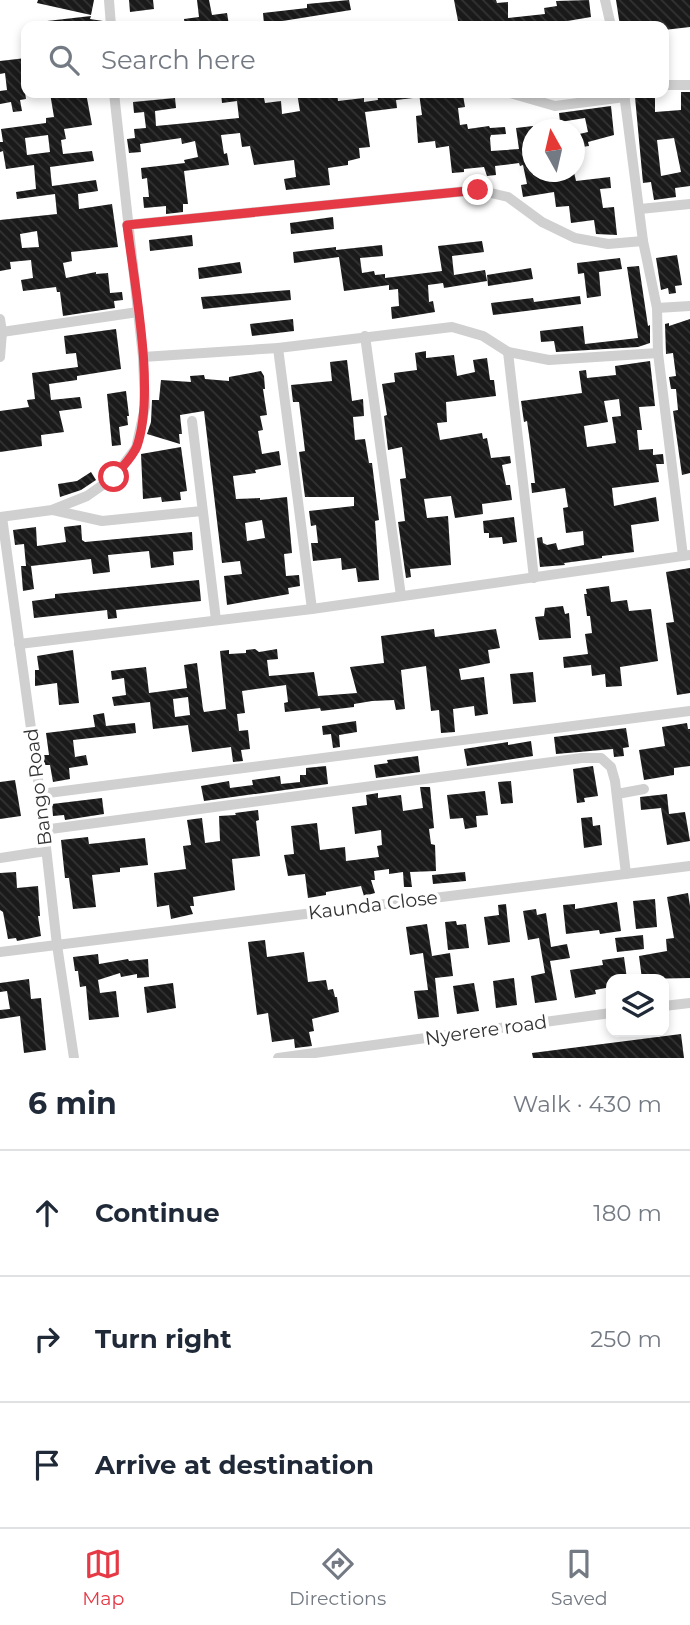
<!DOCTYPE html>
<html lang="en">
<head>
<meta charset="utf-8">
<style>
	body { margin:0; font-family:Montserrat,sans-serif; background:#f6f6f7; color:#1f2937 }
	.controls { position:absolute; right:21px; bottom:21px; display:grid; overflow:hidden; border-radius:14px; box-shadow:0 4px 10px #0003 }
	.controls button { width:63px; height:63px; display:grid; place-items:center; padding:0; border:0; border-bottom:2px solid #e0e1e3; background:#fff; color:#1f2937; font:35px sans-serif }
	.compass { position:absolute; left:522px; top:119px; width:63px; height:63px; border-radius:50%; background:#fff; box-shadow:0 4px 10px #0003; rotate:352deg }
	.stop { position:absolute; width:21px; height:21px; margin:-16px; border:5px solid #e63946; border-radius:50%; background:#fff }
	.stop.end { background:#e63946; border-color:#fff; box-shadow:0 2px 7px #0008 }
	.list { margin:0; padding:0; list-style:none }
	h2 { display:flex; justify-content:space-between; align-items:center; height:91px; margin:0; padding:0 28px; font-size:30px }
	h2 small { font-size:23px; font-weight:400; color:#747a83 }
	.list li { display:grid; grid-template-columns:46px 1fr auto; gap:21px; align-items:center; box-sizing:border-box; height:126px; padding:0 28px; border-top:2px solid #e0e1e3 }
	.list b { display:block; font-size:26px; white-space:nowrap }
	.list em { font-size:23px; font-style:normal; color:#747a83 }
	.icon { flex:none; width:38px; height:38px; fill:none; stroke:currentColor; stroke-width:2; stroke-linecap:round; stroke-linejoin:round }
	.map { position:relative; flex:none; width:690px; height:1058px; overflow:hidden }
	.search { position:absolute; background:#fff; box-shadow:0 4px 10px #0003; left:21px; right:21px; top:21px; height:77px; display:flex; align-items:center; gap:18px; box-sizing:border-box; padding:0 24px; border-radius:14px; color:#747a83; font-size:26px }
	.sheet { height:469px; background:#fff }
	nav { display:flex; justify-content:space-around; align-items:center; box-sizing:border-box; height:98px; border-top:2px solid #e0e1e3; background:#fff; font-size:19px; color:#747a83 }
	nav a { display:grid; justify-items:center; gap:4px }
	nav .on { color:#e63946 }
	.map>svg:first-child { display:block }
</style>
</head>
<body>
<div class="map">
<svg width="690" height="1058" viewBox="0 0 690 1058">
	<defs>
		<pattern id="building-back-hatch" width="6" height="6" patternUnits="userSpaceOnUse" patternTransform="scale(1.75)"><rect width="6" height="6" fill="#1a1a1a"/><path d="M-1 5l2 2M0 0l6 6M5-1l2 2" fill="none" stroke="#333"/></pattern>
	</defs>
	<rect width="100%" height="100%" fill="#fff"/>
	<g fill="url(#building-back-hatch)" fill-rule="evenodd">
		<polygon points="38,0 94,0 91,15 37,3"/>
		<polygon points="129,0 153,0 154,9 130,12"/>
		<polygon points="197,0 209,0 212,15 227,13 229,25 185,26 184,19 199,17"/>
		<polygon points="349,0 351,10 264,24 263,13 307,8 307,4"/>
		<polygon points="454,0 496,0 497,3 508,2 508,18 545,14 544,8 557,6 556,1 589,0 591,17 538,26 459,26"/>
		<polygon points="616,0 690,0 690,27 664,30 664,26 620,26"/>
		<polygon points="91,16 90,19 103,21 104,26 47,26 47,21"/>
		<polygon points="26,58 26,70 22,71 26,99 20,100 22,111 13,112 11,102 0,104 0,91 7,90 5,73 0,74 0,61"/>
		<path d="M681,92H690V186L675,188L676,197L654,200L651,182L643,183L635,97L655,96V112L681,110ZM674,138L681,172L661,176L657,140Z"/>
		<path d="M50,93H86L92,125L64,129L66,139L61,140L63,154L92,151L94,161L50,167L52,186L96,180L98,191L78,194L79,209L112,204L118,247L71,252L72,261L63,263L66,278L96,272V274L108,273L110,293L122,292L123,300L114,301L115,308L63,316L60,292H57L56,287L23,291L21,280L33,278L31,260L10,262L11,269L0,271V220L57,214L55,194L17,199L16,192L36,189L34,165L6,169L3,151L0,152V142H3L1,129L46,123V118L54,117ZM48,135L50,152L27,155L25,138ZM37,231L39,247L22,248L20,234Z"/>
		<polygon points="221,93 263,93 265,103 281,101 282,114 300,111 297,93 337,93 338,101 364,98 364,102 378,100 377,93 412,93 413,98 396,100 397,108 365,112 370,147 359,148 360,158 348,161 348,165 328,168 330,185 286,190 284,179 296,177 294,160 254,165 250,146 242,147 240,133 221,135 224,154 227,153 229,165 184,171 188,204 183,204 183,212 166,214 166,206 144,208 143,197 149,197 147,178 142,179 141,168 185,163 184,160 198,157 195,141 182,144 181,138 140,144 141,152 129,153 127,139 135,138 134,129 146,128 144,112 134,113 133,102 175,98 176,108 155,111 156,126 239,118 237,101 222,103"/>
		<polygon points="419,93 441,93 441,98 463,95 465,107 458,108 460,125 467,124 468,129 489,126 490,128 505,127 506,134 491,135 490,138 491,151 519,149 516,128 533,126 533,175 548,173 549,181 566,179 565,172 574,172 576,181 610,177 611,188 600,189 603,208 614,207 617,235 596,234 594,220 571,223 569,206 556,207 554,192 523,197 521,185 527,184 523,165 520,166 519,163 495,166 496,175 487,176 484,167 464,169 464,172 452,173 449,146 436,148 435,141 418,143 416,116 422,115"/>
		<polygon points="611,106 614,135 588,142 589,146 575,148 575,135 588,132 585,118 560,122 559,113"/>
		<polygon points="333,217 334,229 291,234 290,223"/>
		<polygon points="192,235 193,246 150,251 149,240"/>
		<polygon points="482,241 484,252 452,256 454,275 485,270 487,281 444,288 443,283 428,285 429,302 433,301 435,312 392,319 391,307 399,306 398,289 389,290 389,285 344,291 339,257 294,263 293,252 336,247 336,250 382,245 383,256 360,258 362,273 374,271 375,275 385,274 385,278 442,271 438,246"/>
		<polygon points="677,255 682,285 675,286 676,293 669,294 668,288 661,290 656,258"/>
		<polygon points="620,258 622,269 599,272 601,296 587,298 584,273 578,274 577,263"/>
		<polygon points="240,262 242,273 199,279 198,268"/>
		<polygon points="639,266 648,326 650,325 650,343 638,347 556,352 554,341 541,342 540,331 583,326 585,344 638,338 627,267"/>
		<polygon points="531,268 533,279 488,286 487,275"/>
		<polygon points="290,290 291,300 203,309 201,297"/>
		<polygon points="580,296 581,304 493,315 491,303 533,298 534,302"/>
		<polygon points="293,319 294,331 252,336 250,324"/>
		<polygon points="690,319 690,473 682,475 673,411 678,410 676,389 671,389 669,377 676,376 673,353 666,354 665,324 669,323 669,326"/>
		<polygon points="116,329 121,369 77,376 77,380 49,384 51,400 80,397 82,408 59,411 64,432 41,435 42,446 0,452 0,411 29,407 27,400 35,399 32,373 78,367 76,353 66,354 64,336"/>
		<polygon points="426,351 426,358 454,355 457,376 475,372 473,360 487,358 490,380 494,380 496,396 446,402 447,422 437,423 440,440 482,433 483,439 487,438 491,458 510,456 511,463 502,465 506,485 510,485 512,500 482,504 483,514 455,518 451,496 424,499 427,518 448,516 451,565 410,569 411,577 406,578 398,522 405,521 400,479 406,478 402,447 388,450 384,416 387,415 382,384 395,382 394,373 417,370 415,353"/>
		<polygon points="347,360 352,401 363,399 364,416 353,417 355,440 365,439 369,463 372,463 379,520 375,521 379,580 358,582 356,568 342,570 341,558 313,561 311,543 318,543 316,525 311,526 309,511 354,506 354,497 305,497 299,452 305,451 302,426 299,402 293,402 291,385 332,381 330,362"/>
		<path d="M650,361L655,406L639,407L642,430H637L639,450L653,449V455L663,454L664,464H656L659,482L612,488L614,506L656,497L659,521L631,525L634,552L602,556V558L564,563L565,565L540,567L537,538L542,537L543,543L547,545L556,543L558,550L584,545L583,531L566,533L563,508L568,507L565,488L532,493L531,483H535L530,442L527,421L524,422L521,401L582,393L579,371L586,370L587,378L616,375L615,366ZM619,399L621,416L612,417L616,443L587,447L584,426L608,422L604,401Z"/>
		<path d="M261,371L264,376L265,389H263L267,415L260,416L263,430L258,431L262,454L279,451L281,465L255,470L256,473L233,476L236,499L260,498V500L287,497L292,553L284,554L286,576L299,575L300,586L288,588L289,594L227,605L224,576L242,574L240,561L222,563L204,411L180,415L182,434H179L180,444L147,434L151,422L152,400H159L161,380L191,382L190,376L204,375L205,379L229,381V377ZM262,520L265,538L247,541L245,523Z"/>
		<polygon points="126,391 129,416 127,416 128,425 119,427 121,445 112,446 107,394"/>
		<polygon points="181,447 187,491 180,492 181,500 162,502 161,497 143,499 141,454"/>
		<polygon points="91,472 96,480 81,490 60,497 58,484 77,481"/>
		<polygon points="514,517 517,542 503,544 502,537 489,538 489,533 484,533 483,521"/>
		<polygon points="81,525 82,540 85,542 192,532 193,550 173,552 174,565 151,568 149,551 108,555 110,572 93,574 91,559 31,566 34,589 23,591 21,566 26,566 24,544 15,545 13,530 36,527 37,546 66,542 64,527"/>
		<polygon points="690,568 690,693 677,695 666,623 674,622 666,572"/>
		<polygon points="199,580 201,601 116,610 117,618 108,619 107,610 34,618 32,601 55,598 55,594"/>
		<polygon points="609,586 611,602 627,600 629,611 651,609 658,661 620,667 622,686 606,687 605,674 592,676 591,665 564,668 563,657 588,654 585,634 592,633 590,616 587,616 584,594 587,594 586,589"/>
		<polygon points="563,606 565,614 569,613 571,638 539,640 535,617 544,616 545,608"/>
		<path d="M434,629L435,637L496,629L500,648L488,650L490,663L459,669L461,680L484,677L488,714L475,716L474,706L453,709L455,732L441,733L439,710L431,711L426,666L401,670L405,709L396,710L394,700L372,701L354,704V707L321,711L320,708L285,712L284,703L288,702L286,685L242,691L245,713L237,714L239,731L248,730L250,749L241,750L243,761L233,762L231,747L192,752L188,725L153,729L150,702L114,706L112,697L126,695L124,678L112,680L111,671L146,667L149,693L187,688L184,665L197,663L203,709L204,712L226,709L220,651L229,650V654L246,653V650L255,649L259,652L277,649L278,659L267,660L269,676L314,672L318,696L357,693L350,667L384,663L381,636ZM188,697L190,715L175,717L173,699Z"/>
		<polygon points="73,650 79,703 59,705 57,683 35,686 35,670 39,670 37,656"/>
		<polygon points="533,672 536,702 513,704 510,674"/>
		<polygon points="104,713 106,726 135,723 136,733 73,740 75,757 86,755 88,765 69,768 70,779 53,782 50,765 44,765 44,755 49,755 46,733 95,727 93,715"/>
		<polygon points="356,721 357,732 339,735 340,747 333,748 331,734 323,735 322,726"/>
		<polygon points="687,723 688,729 690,729 690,766 674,768 674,775 644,780 639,750 665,746 662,727"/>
		<polygon points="626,728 629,747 623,748 624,756 614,757 613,749 556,754 554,737"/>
		<polygon points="531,741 533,756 467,766 464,749 508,742 508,745"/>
		<polygon points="418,756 420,772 376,778 374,765 388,763 387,760"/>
		<polygon points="326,766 328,784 204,801 201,786 229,781 230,788 253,785 252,780 280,776 281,784 300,782 300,775 306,775 306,768"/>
		<polygon points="593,766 598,796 584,798 585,802 577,803 573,769"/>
		<polygon points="15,780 21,816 0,819 0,782"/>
		<polygon points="511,781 513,803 501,804 498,782"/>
		<polygon points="420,787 430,787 434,828 429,829 431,844 435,845 436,871 410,872 412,887 404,887 403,872 389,874 389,869 374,871 375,880 371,880 375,893 364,896 361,886 326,892 326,895 308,898 305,874 288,876 284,855 294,854 291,826 317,823 320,850 345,847 346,861 379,857 377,846 382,845 381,830 355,834 352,807 367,805 366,795 378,793 378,798 401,795 403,811 423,808"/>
		<polygon points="485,791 488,815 476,816 477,827 465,829 463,818 450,819 447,795"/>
		<polygon points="667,794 669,814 685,812 690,841 667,845 661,808 641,810 640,797"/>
		<polygon points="102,798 104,814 65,820 64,815 53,816 52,804"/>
		<polygon points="258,810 259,820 256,821 260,856 232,859 235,890 193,897 194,906 190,906 193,914 171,919 169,905 157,907 154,873 186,869 183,846 191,845 187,820 202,818 205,843 220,841 219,816 236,815 235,813"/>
		<polygon points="592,817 593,826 600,825 602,845 584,848 581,818"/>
		<polygon points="88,837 89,844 145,838 148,865 120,868 120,872 92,875 96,907 73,909 69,878 65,878 61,840"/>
		<polygon points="16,872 17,888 38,886 40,916 38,916 41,936 17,941 16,938 8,939 3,912 0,910 0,873"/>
		<polygon points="465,872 466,881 433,884 432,875"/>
		<polygon points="688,893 690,906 690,978 642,979 639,956 667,951 666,939 674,938 667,897"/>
		<polygon points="655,899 657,927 636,929 633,901"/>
		<polygon points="617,902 621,931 600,934 599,930 566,934 563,905 575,904 575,909"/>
		<polygon points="506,904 510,942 488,945 484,917 499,915 498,905"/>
		<polygon points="536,909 537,915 546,913 551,947 567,944 570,958 550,961 557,1000 535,1003 531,976 545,973 539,938 528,940 523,911"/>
		<polygon points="456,921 457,925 466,924 469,948 448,950 445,922"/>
		<polygon points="427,924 432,956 450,953 453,976 435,978 439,1017 418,1019 414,991 428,990 423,953 410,955 406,927"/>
		<polygon points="643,935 644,949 617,952 615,938"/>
		<polygon points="265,940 267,957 304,952 308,982 326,980 328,990 333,989 335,997 337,997 339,1012 312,1019 314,1031 309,1032 312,1046 295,1048 294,1039 272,1042 268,1013 257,1015 248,942"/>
		<polygon points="98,954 99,964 128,959 129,961 148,959 149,977 137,978 137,974 121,977 120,973 98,980 100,993 116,991 119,1017 89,1020 86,986 80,987 78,971 75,971 73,957"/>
		<polygon points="624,957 627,979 611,979 611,987 595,990 596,994 575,998 570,970 603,965 602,960"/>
		<polygon points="514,978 517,1005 496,1008 493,981"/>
		<polygon points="29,979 31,999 41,998 46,1050 24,1053 20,1016 0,1019 0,1010 10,1009 7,991 0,992 0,983"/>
		<polygon points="173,983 176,1008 147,1013 144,987"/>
		<polygon points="474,983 479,1011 457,1014 453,986"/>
		<polygon points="681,1034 684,1058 533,1058 532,1053"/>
	</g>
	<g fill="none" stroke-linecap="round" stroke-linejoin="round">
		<g stroke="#d0d0d0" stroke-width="10">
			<polyline points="109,0 111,26"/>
			<polyline points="605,0 611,26"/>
			<polyline points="664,85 690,85"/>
			<polyline points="510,93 555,106 625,97"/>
			<polyline points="624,93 643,241 657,308 658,353 683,556"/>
			<polyline points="640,209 690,204"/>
			<polyline points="127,225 478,190 508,197 542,222 575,238 608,244 643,241"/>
			<polyline points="657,308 690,306"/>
			<polyline points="0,319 2,332 0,357"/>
			<polyline points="2,332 138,312"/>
			<polyline points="365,336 401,596"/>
			<polyline points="278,348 312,609"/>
			<polyline points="508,352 534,578"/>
			<polyline points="143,357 278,348 452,327 483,336 508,352 549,360 658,353"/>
			<polyline points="192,421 216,620"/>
			<polyline points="53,510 102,521 202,511"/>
			<polyline points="0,517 52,510 87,496 114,477 136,448 145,407 143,357 114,93"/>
			<polyline points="2,517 40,794 57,945 74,1058"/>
			<polyline points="19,644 312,609 690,555"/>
			<polyline points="40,794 690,711"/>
			<polyline points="617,794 644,789"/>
			<polyline points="43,830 582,758 601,758 611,767 615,781 626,874"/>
			<polyline points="0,858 46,851"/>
			<polyline points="0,952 690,866"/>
			<polyline points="664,1006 690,1003"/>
			<polyline points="278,1058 611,1013"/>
		</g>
	</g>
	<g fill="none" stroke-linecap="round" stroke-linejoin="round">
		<path stroke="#e63946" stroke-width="9" d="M114,477C121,468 133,457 137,446C156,392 134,283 127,225L478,190"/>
	</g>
	<g text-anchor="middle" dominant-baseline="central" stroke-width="7" stroke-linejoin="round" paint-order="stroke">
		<g font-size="19" fill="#333" stroke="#fff">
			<text transform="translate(38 787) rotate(-97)">Bango Road</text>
			<text transform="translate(373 905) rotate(-7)">Kaunda Close</text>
			<text transform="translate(486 1030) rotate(-8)">Nyerere road</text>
		</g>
	</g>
</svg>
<div class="controls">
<button><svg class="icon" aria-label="layers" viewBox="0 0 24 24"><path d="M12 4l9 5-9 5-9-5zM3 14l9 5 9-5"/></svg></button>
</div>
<svg class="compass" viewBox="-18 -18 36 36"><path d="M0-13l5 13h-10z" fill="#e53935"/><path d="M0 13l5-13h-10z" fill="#747a83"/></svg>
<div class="stop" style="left:114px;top:477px"></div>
<div class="stop end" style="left:478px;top:190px"></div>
<div class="search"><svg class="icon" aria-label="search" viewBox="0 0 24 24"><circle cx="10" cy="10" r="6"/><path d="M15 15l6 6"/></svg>Search here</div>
</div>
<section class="sheet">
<h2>6 min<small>Walk · 430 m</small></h2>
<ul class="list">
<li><svg class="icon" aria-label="ahead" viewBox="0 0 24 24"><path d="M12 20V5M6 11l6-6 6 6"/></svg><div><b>Continue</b></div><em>180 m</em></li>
<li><svg class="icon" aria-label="right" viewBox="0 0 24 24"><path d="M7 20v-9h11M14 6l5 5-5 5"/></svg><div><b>Turn right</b></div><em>250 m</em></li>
<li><svg class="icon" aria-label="arrive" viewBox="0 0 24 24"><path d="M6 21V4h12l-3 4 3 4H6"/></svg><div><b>Arrive at destination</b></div></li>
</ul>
</section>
<nav>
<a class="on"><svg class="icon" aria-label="map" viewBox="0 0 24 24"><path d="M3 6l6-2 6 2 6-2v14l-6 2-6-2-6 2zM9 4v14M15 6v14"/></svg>Map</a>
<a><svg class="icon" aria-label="directions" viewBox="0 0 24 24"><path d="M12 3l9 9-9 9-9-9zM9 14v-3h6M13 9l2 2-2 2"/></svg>Directions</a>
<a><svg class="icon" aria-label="saved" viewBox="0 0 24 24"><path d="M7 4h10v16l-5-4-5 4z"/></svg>Saved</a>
</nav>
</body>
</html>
